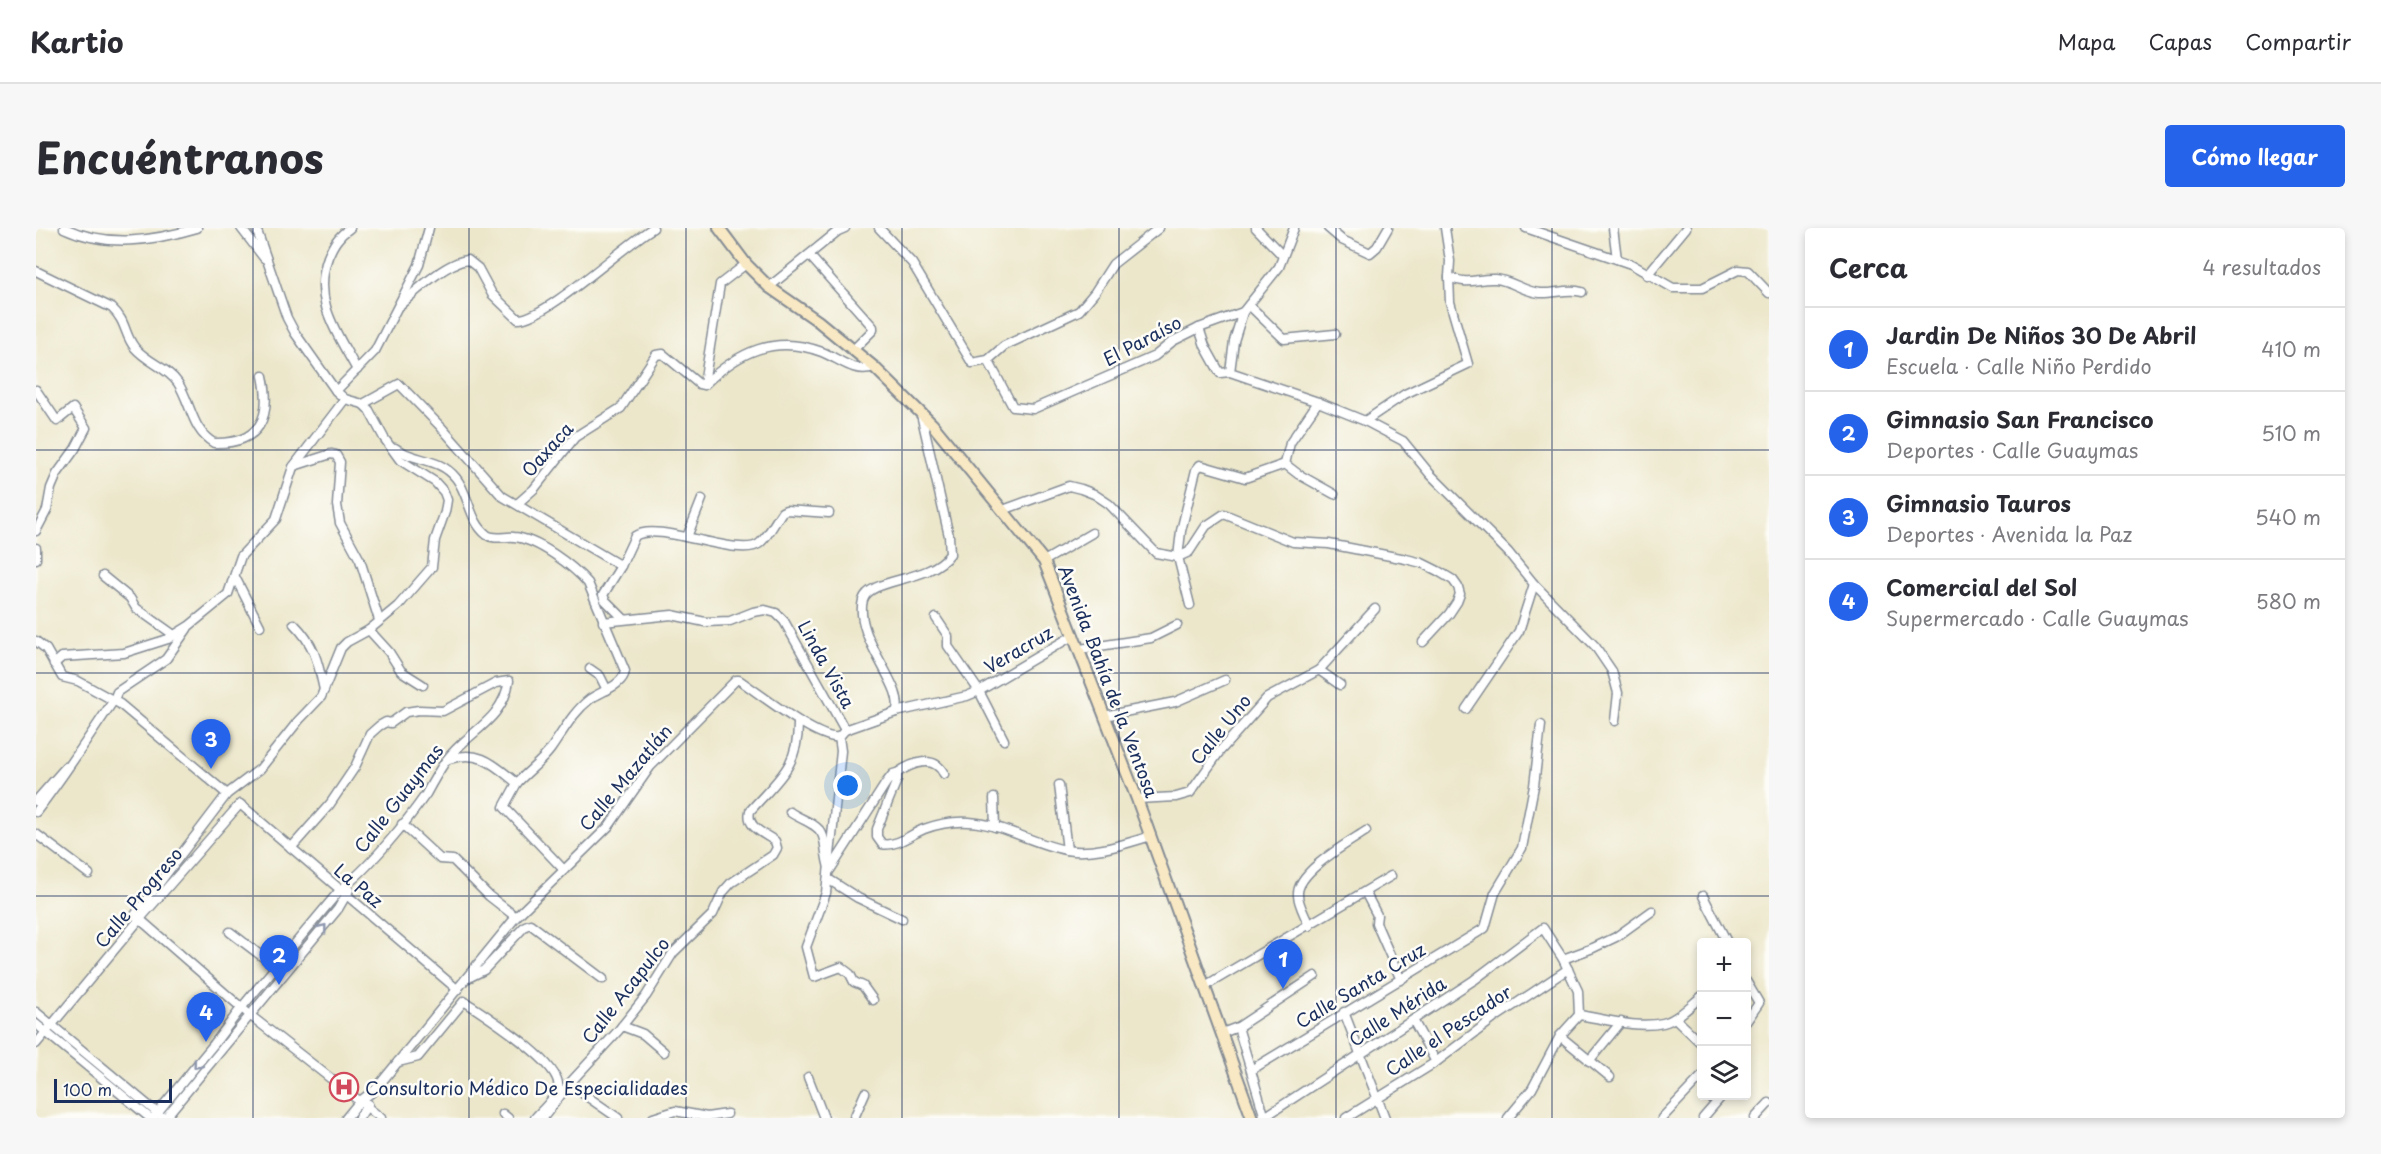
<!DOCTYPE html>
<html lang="es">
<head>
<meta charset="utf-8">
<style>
	body { margin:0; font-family:"Playpen Sans",sans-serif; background:#f7f7f7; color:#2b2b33 }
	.controls { position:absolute; right:18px; bottom:18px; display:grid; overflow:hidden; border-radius:6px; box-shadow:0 3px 9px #0003 }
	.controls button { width:54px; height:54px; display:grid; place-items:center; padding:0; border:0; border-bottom:2px solid #e1e1e2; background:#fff; color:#2b2b33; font:30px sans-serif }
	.scale { position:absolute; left:18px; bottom:15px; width:118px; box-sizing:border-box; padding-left:6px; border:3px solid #1b2f5e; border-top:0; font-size:16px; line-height:21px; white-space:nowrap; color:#1b2f5e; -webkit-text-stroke:4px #fdfcf7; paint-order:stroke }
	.you { position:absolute; left:812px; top:558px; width:21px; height:21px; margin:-15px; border:4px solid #fff; border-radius:50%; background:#1a73e8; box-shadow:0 0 0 9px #1a73e833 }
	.badge { display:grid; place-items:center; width:39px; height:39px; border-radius:50%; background:#2563eb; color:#fff; font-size:20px; font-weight:700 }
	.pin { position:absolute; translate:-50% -50px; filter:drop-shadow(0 2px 3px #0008) }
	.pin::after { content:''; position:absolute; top:32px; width:21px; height:18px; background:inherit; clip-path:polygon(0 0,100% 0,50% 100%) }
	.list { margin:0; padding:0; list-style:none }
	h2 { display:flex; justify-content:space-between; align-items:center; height:78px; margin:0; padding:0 24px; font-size:26px }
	h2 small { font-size:20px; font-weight:400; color:#7c7c81 }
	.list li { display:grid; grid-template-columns:39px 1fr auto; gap:18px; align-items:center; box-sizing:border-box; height:84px; padding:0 24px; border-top:2px solid #e1e1e2 }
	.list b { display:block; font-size:22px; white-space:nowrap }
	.list p { margin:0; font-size:20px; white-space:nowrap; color:#7c7c81 }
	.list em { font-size:20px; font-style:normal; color:#7c7c81 }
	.icon { flex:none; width:33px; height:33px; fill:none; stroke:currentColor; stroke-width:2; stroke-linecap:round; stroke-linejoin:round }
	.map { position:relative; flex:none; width:1733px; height:890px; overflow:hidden; border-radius:6px }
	header { display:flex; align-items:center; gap:36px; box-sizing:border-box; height:84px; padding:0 30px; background:#fff; border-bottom:2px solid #e1e1e2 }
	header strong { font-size:28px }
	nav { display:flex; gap:33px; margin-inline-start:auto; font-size:21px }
	.intro { display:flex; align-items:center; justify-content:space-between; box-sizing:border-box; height:144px; padding:0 36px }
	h1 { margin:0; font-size:42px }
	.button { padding:15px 27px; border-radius:6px; background:#2563eb; color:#fff; font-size:21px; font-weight:700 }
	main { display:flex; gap:36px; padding:0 36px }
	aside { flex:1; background:#fff; border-radius:6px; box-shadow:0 3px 9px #0003 }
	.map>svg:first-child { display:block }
</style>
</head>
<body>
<header>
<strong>Kartio</strong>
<nav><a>Mapa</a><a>Capas</a><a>Compartir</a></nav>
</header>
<div class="intro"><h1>Encuéntranos</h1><a class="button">Cómo llegar</a></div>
<main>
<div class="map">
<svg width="1733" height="890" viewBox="0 0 1733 890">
	<rect width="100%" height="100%" fill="#fdfcf7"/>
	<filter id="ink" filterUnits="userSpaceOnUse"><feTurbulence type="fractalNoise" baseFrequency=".0167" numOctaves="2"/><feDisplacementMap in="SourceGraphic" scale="12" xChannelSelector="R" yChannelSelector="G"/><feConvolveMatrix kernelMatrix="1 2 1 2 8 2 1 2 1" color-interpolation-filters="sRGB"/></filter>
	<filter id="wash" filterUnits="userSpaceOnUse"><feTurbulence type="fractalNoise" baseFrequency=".008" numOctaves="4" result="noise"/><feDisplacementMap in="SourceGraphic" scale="24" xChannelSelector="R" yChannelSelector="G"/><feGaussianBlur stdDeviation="1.35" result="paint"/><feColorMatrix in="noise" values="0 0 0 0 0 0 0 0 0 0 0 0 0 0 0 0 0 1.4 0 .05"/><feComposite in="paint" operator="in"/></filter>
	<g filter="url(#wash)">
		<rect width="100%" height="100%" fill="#ece7cb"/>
	</g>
	<g filter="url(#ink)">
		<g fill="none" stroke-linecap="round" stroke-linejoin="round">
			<g stroke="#848b94" stroke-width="11">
				<g id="street">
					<path d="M28,0C71,20 117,13 161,0"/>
					<polyline points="205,0 228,30"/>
					<polyline points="220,0 251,90 259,105 300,163 309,171 327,176 333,182 348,210 364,232 399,254 408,264 411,272 409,284 399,312 396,339 362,378 333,402 311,414 305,420 285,469 263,492 224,541 191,566 99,687 215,788 345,890"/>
					<path d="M314,0C302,8 297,17 292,29C276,73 301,105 321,142"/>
					<polyline points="843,0 876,35 936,135 952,132 968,118 1043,83 1059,64 1077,36 1123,0"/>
					<polyline points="1220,0 1247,28"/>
					<polyline points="1292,0 1306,12 1334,25 1341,19 1352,0"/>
					<path d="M1409,0L1414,33L1413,49C1435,58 1439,50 1459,51C1475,52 1488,64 1504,65C1519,66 1531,60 1546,64"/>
					<polyline points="1490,0 1595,36 1637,60 1666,60 1702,42 1712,43 1733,65"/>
					<polyline points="1577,0 1581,31"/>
					<polyline points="773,27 837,99 837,102 817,122"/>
					<path d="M0,43L76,80C91,94 88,107 99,120C112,135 131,139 142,155C155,175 156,203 178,215C224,216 236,190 227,148"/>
					<polyline points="1611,47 1650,0"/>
					<polyline points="733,59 802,3 809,0"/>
					<path d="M364,77C380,63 410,34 432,32L442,40L456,66L482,91C510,91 588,17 617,0"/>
					<polyline points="1213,77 1248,111 1299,106"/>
					<polyline points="1207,84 1198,113 1194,144 1282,174 1329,193 1367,213 1394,246 1472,324 1498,356 1559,418 1576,443 1582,465 1579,493"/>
					<polyline points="1163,100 1169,118 1184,145 1194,144"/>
					<polyline points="952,132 977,179 997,181 1119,128 1137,113 1163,100 1207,84 1243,39 1258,0"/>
					<polyline points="668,156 684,56 710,36"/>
					<path d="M668,157C702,124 739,106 786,124C804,131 818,146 838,139"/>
					<polyline points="0,162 21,193 37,180 50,200 39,221 21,246 15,260 11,282 0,303"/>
					<polyline points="300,163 339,123 383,37 393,0"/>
					<polyline points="327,176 363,156 405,199 466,268 585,338"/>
					<polyline points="1329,193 1369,166 1432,136 1414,74 1413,49"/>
					<path d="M359,220C378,234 403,229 420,250C433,266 433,293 451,307C458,312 470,308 478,309C502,311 537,338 552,355L589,443C587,458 565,463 554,471C536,485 527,504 514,522C505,534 491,544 481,555"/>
					<polyline points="1249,236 1254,215 1282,174"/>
					<polyline points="258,238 295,226 300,227 304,234 301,277 304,295 324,332 343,392"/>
					<polyline points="481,276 498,261 539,209 585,180 620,127 627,126 663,156 668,157"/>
					<polyline points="967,282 1033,258 1045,261 1058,266 1073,276 1120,325 1142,329 1153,324 1170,298 1188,286 1257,314 1293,316 1370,331 1386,335 1402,343 1417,352 1422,359 1424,366 1421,374 1413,386 1387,414"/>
					<polyline points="651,309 666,271"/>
					<polyline points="0,320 0,331"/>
					<polyline points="1008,333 1056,305"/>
					<polyline points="67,348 94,370 100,380 138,407"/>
					<polyline points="199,349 224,398"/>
					<polyline points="1154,377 1142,329 1145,303 1160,242 1164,237 1209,250 1249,236 1262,246 1298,266"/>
					<polyline points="900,390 912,408 912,418 943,463 968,512"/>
					<path d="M588,391L569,372L567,367L585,338L599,308C622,292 705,332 724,315C733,307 739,294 746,284L750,282L793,285"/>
					<polyline points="567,394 636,387 669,394 694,393 717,384 729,382 740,385 748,393 809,502"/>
					<path d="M258,396C279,417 282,434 288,462"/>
					<polyline points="333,402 353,424 365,443 387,457"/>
					<polyline points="0,413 10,421 26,449 42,453 84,476 191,566"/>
					<polyline points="1044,421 1115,410 1141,397"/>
					<polyline points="18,436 26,429 88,425 132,411 153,398 192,366 205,328 240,291 257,239 309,171"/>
					<polyline points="554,441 564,448 571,462"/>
					<polyline points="1283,442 1304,457"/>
					<polyline points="1430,481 1483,403 1498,356"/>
					<polyline points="860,484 931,468 943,463 1038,407"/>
					<polyline points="1068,488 1139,474 1189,452"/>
					<polyline points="803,509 805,523 790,665 770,719 778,749 805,739 814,746 818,754 827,758 837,772"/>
					<path d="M413,531C444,521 458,537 481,555L468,579L528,642"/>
					<path d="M861,545C876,535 898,526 908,546"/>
					<polyline points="1023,557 1031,622"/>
					<polyline points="958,570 959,599"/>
					<polyline points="1101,571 1140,569 1154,565 1184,523 1231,470 1283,442 1339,381"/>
					<polyline points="0,573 30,539"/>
					<path d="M0,584C28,548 52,510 78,472L81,464L130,431L151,401"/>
					<path d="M754,584C763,591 781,595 786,606C790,613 789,629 793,639"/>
					<polyline points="366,596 404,631 417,632 453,668 480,689"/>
					<polyline points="0,606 53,646"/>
					<path d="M794,642L850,555L857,546L861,545V552L841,601V609L846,616C861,619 875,606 888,601C902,596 918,593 933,594C967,596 997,616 1030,622C1058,627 1088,616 1115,608"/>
					<polyline points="792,651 822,670 866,691"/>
					<polyline points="1329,664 1341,687 1340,695 1365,752"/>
					<polyline points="1667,668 1691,714"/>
					<path d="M1273,698C1270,689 1262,676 1262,667C1260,644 1312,615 1330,603"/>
					<polyline points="194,704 244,742"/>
					<polyline points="1527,731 1557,720 1580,709 1616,683"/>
					<polyline points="432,750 448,742 489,698 494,696 567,751"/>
					<polyline points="1710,753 1723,775 1710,794"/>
					<polyline points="1169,758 1355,648"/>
					<polyline points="0,784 125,888"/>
					<polyline points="1308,784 1349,890"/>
					<polyline points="1639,790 1666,816"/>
					<polyline points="1377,792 1400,834"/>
					<polyline points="0,796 114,890"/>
					<polyline points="586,798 607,806 628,824"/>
					<polyline points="1202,799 1229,890"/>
					<polyline points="1186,805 1202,799 1279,748"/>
					<polyline points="1524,808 1574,849"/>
					<polyline points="0,816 103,692 204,576 422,762"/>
					<polyline points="1553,833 1585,794"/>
					<path d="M362,834L382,829L428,773C447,786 528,836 522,860C519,871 506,882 499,890"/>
					<polyline points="1215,842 1449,700 1459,665 1486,620 1498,558 1505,497"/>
					<polyline points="772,849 788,890"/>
					<polyline points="533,856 582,890"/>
					<polyline points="467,886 472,890"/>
					<path d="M117,890L178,816L206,779L304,662C332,641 370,595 390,566C396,555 402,544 409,534C431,503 466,495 473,453L460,455L407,483L383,482L370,484L355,495L350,494L343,498L334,506L319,539L294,576L255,620"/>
					<polyline points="129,890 302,681 313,662"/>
					<path d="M310,890L324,873L339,862L480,689L573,598L614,539L700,452H703C723,465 783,513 803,509L809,502L860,484C872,461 817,410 827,372C834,349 893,355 914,326L913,308L885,186"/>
					<polyline points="323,890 332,876"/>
					<path d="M507,890L533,856L582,803L610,768L637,725L677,686L687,664L695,655L737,627L741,620L739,613C727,605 710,599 714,583C742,551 763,539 762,493"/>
					<polyline points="617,890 639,883 671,889 691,886"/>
					<polyline points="818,890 829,865"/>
					<path d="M1227,890L1438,752L1507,700L1527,731L1542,763L1543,787C1569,791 1601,801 1627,795C1641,792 1655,777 1666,768"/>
					<polyline points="1310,890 1400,834 1457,791 1532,741"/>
					<polyline points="1472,890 1496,861 1524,808 1543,787"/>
					<polyline points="1626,890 1666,848"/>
					<polyline points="1667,890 1686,868"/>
					<polyline points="1719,890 1733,875"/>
				</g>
			</g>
			<g stroke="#848b94" stroke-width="14">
				<polyline id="secondary" points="683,0 710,36 733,59 782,93 838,139 896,196 1008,333 1101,571 1216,890"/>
			</g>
			<use href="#street" stroke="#fff" stroke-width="8"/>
			<use href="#secondary" stroke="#f8e8c3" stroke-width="10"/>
		</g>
		<defs><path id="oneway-chevron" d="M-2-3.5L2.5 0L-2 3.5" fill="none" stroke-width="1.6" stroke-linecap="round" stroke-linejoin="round" transform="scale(1.5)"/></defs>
		<g stroke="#8d97ae">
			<use href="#oneway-chevron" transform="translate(287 700) rotate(-51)"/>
			<use href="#oneway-chevron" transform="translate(161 837) rotate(130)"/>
		</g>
	</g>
	<path fill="none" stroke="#1b2f5e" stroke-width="1.5" stroke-opacity="0.55" d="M217,0V890M433,0V890M650,0V890M866,0V890M1083,0V890M1300,0V890M1516,0V890M0,222H1733M0,445H1733M0,668H1733"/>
	<defs>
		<g id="hospital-ring" transform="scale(1.5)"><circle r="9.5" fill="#fdfcf7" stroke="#d1495b" stroke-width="1.5"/><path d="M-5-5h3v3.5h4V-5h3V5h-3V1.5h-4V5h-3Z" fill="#d1495b"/></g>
	</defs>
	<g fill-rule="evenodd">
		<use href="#hospital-ring" x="308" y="859"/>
	</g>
	<g text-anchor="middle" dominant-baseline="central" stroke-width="5" stroke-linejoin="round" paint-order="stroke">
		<g font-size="18" fill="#1b2f5e" stroke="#fdfcf7">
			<text transform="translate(1106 112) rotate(-28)">El Paraíso</text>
			<text transform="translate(511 221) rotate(-48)">Oaxaca</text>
			<text transform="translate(982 421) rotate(-30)">Veracruz</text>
			<text transform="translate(791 436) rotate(61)">Linda Vista</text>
			<text transform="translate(1073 453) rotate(69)">Avenida Bahía de la Ventosa</text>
			<text transform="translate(1184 501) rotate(-51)">Calle Uno</text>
			<text transform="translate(589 549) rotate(-50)">Calle Mazatlán</text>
			<text transform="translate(362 570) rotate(-52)">Calle Guaymas</text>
			<text transform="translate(323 657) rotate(40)">La Paz</text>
			<text transform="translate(102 669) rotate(-50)">Calle Progreso</text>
			<text transform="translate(1324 757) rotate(-31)">Calle Santa Cruz</text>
			<text transform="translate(589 762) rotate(-52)">Calle Acapulco</text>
			<text transform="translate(1361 783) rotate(-33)">Calle Mérida</text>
			<text transform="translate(1412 802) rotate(-34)">Calle el Pescador</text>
		</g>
		<g font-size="18" fill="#1b2f5e" stroke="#fdfcf7" text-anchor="start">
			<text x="329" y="859">Consultorio Médico De Especialidades</text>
		</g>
	</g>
</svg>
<div class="controls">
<button>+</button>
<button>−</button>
<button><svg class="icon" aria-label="layers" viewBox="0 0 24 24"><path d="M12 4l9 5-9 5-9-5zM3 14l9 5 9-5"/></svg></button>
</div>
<div class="scale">100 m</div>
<div class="you"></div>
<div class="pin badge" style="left:1247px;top:761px">1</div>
<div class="pin badge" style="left:243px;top:757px">2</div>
<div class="pin badge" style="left:175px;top:541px">3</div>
<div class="pin badge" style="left:170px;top:814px">4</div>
</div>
<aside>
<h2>Cerca<small>4 resultados</small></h2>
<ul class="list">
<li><span class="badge">1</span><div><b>Jardin De Niños 30 De Abril</b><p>Escuela · Calle Niño Perdido</p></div><em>410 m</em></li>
<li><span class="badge">2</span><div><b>Gimnasio San Francisco</b><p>Deportes · Calle Guaymas</p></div><em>510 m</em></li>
<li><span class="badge">3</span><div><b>Gimnasio Tauros</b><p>Deportes · Avenida la Paz</p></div><em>540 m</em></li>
<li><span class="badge">4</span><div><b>Comercial del Sol</b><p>Supermercado · Calle Guaymas</p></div><em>580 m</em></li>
</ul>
</aside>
</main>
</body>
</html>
